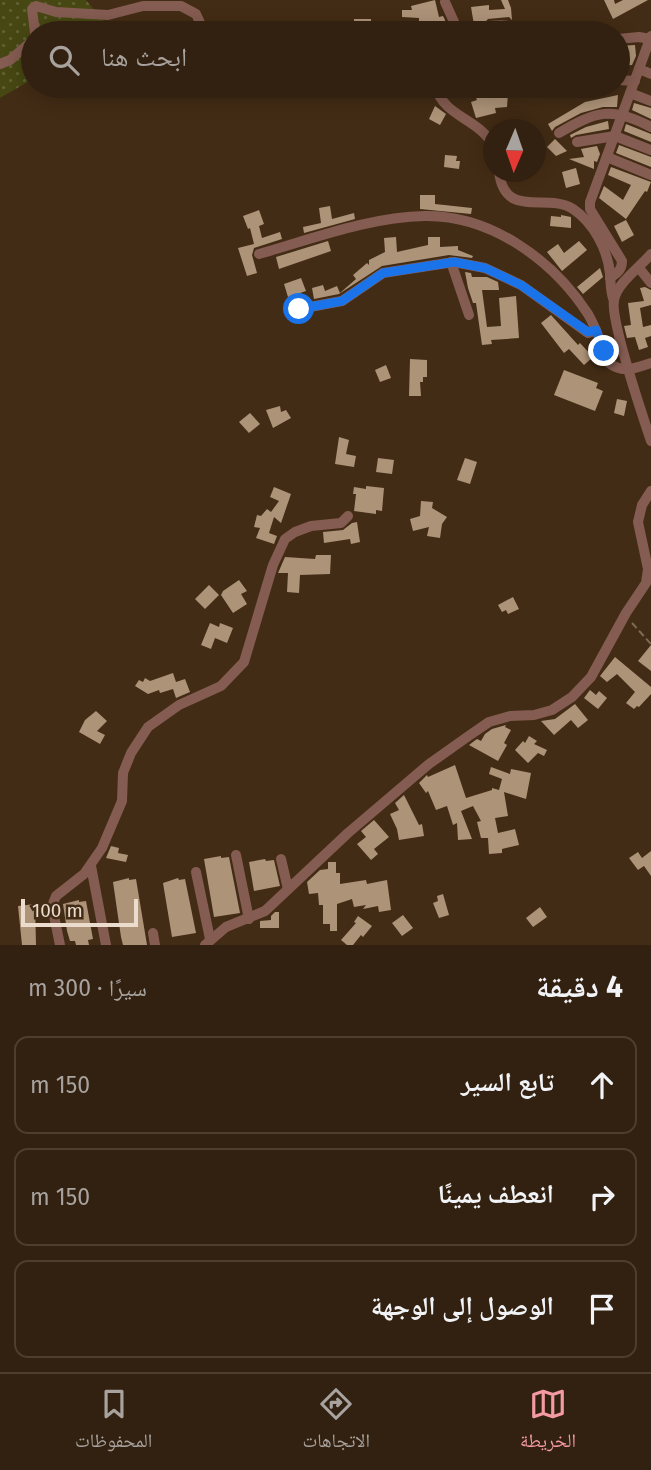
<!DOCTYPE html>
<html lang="ar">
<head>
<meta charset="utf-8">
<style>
	body { margin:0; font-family:"Fira Sans","Noto Naskh Arabic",sans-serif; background:#3a2919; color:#f1f3f6; direction:rtl }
	.compass { position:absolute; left:483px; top:119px; width:63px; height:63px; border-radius:50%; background:#322110; box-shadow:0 4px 18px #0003; rotate:182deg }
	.scale { position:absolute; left:21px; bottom:18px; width:117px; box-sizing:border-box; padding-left:7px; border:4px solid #ebdcce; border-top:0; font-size:19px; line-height:24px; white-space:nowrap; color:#ebdcce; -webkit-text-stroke:5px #432c15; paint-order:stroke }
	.stop { position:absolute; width:21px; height:21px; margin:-16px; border:5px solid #1a73e8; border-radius:50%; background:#fff }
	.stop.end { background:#1a73e8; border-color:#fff; box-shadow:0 2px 7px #0008 }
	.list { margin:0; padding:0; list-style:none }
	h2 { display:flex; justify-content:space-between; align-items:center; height:91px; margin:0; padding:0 28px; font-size:30px }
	h2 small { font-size:23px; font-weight:400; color:#a8a39f }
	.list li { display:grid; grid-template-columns:46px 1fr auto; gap:21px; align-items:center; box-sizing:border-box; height:98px; margin:0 14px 14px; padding:0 14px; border:2px solid #4d3e30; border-radius:14px }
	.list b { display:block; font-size:26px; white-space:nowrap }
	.list em { font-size:23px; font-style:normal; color:#a8a39f }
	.icon { flex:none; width:38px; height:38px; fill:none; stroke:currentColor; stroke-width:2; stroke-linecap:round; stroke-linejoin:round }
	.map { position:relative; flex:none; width:651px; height:945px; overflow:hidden; direction:ltr }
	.search { position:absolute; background:#322110; box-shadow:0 4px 18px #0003; left:21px; right:21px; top:21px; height:77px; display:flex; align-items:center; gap:18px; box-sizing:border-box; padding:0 24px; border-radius:38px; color:#a8a39f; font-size:26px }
	.sheet { height:427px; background:#322110 }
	nav { display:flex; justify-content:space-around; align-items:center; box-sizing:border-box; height:98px; border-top:2px solid #4d3e30; background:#322110; font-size:19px; color:#a8a39f }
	nav a { display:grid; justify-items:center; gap:4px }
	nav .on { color:#f49aa3 }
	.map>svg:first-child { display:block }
</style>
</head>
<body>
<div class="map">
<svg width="651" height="945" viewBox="0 0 651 945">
	<defs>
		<pattern id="grass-dots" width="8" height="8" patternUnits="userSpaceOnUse" patternTransform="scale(1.75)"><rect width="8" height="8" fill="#464712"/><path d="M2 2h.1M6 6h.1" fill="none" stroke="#616133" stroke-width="1.8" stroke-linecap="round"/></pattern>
	</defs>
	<rect width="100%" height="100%" fill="#432c15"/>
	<polygon fill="url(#grass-dots)" points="0,0 86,0 108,26 102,33 33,33 33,79 0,98"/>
	<g fill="#ad9378">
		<polygon points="435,0 439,17 443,16 445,20 446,29 434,33 419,33 419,18 402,17 402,10 412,10 411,6"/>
		<polygon points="501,0 508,0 511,8 512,20 509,17 488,19 483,24 474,25 476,33 464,33 462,25 473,22 474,25 471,7 489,5 489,10 505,9"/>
		<polygon points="604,0 614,0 615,4 623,0 648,0 613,19"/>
		<polygon points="354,19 371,19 371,33 345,31 345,33 332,33 332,24 354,24"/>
		<polygon points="635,45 636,56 632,65 619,66 618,46"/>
		<polygon points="471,86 496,86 498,94 508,93 507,107 495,108 496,113 476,118 471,102 477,100"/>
		<polygon points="618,95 617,107 603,107 581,113 555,127 552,131 548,124 585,102"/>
		<polygon points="634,103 651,108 651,119 632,110"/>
		<polygon points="435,106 446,114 440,125 429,119"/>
		<polygon points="608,121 609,129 576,135 571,138 570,135 586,127"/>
		<polygon points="626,124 651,134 651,142 624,131"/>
		<polygon points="555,139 567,151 556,156 547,147"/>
		<polygon points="619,145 651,157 651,167 616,153"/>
		<polygon points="597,146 600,154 597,162 594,161 594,169 569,159 584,157 581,149"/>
		<polygon points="445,155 457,156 456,161 460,161 459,169 444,167"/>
		<polygon points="611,167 651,182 647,192 645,191 626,219 599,198 604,186 623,200 631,185 608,175"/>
		<polygon points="576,168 580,184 566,188 562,172"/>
		<polygon points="420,195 435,195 435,204 472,208 471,214 420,209"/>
		<polygon points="330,206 332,219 354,213 355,219 304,233 303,227 321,223 319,208"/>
		<polygon points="259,210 264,224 259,226 262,238 280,232 282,239 254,248 252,255 257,273 247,276 238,248 254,244 250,228 248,229 243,216"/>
		<polygon points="561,215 571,217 571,228 550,226 551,216 561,217"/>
		<polygon points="626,220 634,235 622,242 614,226"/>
		<polygon points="396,237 397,252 428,245 428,237 440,237 440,247 458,246 458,250 473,256 472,258 449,255 382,266 339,294 314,299 312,288 323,285 325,291 337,286 340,293 356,279 353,275 367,263 369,265 369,260 385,252 384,238"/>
		<polygon points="328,241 331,251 279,269 276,257"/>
		<polygon points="579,241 587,250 562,271 547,252 558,244 564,253"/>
		<polygon points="600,268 603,277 583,294 577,287"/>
		<polygon points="465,272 471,273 472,277 487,277 498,282 499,290 482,290 487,327 501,326 499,298 516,296 519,338 491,340 492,344 482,345 476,303 473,303 468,288"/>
		<polygon points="301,278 306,291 288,297 284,284"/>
		<polygon points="645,287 651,290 651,305 640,308 643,327 651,325 651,336 645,338 648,347 639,350 635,337 627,338 624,326 631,325 628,303 644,301 640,288"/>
		<polygon points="551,315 578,345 580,343 593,357 584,365 569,349 564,353 541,323"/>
		<polygon points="410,359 427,360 427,377 423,377 423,382 420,382 421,396 409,396"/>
		<polygon points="386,365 391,378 380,382 375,370"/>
		<polygon points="564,370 598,383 596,388 603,391 595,411 554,395"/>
		<polygon points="617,399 627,401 624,416 614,413"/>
		<polygon points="280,406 281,412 286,410 291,418 273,428 266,410"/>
		<polygon points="250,413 260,424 249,433 239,422"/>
		<polygon points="339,437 349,440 346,454 356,456 354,467 335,464"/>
		<polygon points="378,458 394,460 392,474 376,472"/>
		<polygon points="465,458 477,462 470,484 457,480"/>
		<polygon points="366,486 384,488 382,511 376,510 376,514 354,511 356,494 353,494 354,487 366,489"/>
		<polygon points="274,487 291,494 281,523 274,517 269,533 277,536 274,544 256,538 260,528 254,527 257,515 261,516 267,509 271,512 279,501 270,497"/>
		<polygon points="421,501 433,502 432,508 447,517 442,524 440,538 427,536 429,527 413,531 410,519 420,516"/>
		<polygon points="357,522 360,542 351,544 350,539 324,543 323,532 343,530 352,523"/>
		<polygon points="316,555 331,555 330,574 300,575 299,593 287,592 288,573 278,573 285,557 315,559"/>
		<polygon points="239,580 247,591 241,594 247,604 233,613 221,595 223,591"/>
		<polygon points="209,585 219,595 205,609 195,599"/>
		<polygon points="513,597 519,609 508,614 506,610 502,612 498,605"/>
		<polygon points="210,623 219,627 220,623 233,628 227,643 215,638 211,649 201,645"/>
		<polygon points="651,645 651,671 638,661"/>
		<polygon points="615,657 651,687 651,694 639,707 637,706 634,709 626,703 635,692 617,674 607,682 600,676"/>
		<polygon points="173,673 176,682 185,679 190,692 176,698 173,689 160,693 159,690 148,694 135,686 139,680 143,682 145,678 150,681"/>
		<polygon points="590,690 596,695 599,691 607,698 598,709 584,698"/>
		<polygon points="575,704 588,720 578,728 571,720 554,735 541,721 555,719"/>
		<polygon points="96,711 107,721 97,731 105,735 100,744 79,732 85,720"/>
		<polygon points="506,725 505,727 511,730 504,743 507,745 498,761 469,745 477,739 481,741 485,734 492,729"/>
		<polygon points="529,736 537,741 534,744 547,750 544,756 538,753 528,763 515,750 523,741 525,743"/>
		<polygon points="455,765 466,798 492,790 492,788 499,790 502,779 489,774 491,767 510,774 511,769 531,773 526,799 504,792 508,816 495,818 498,833 515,829 519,845 502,849 502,853 489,854 488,838 481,838 477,822 481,821 473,806 461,811 472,839 458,840 457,823 453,825 447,806 436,810 428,791 426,793 419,783 427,775 428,777"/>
		<polygon points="404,795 419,825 422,824 424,836 399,840 397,829 390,814 399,810 395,803"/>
		<polygon points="374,820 389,837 374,849 378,854 371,860 357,844 366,837 361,831"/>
		<polygon points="111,846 119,848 118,853 128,855 126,862 106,858"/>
		<polygon points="651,851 651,876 644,866 638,870 629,858 638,852 642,858"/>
		<polygon points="221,856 221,858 229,857 240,913 214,917 204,859"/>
		<polygon points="265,859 266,861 274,860 280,886 254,891 249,862"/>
		<polygon points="328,862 336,862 336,873 340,873 340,884 366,880 367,884 387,880 391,910 379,912 378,906 363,909 366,905 354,907 352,899 337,904 337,931 330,931 330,924 323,924 323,905 319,905 318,893 309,894 307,882 320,870 328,869"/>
		<polygon points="129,878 129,880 136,879 147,945 123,945 121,937 113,882"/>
		<polygon points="178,878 179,880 185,879 196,933 172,937 163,883"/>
		<polygon points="443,894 449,915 439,918 433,903 438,901 437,896"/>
		<polygon points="79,900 79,902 86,901 93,939 88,940 89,945 76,945 75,941 70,941 67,931 63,904"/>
		<polygon points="35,904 36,945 22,945 18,906"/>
		<polygon points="540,907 547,917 533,927 526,918"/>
		<polygon points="275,912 279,912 279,928 260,928 260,921 271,920 271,916"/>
		<polygon points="403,915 413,928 402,936 392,923"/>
		<polygon points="358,916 372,926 363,937 361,935 353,945 347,945 341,940 356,923 354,922"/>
	</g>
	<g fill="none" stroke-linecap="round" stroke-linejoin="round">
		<polyline stroke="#7d6955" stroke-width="2" stroke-dasharray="7 3.5" stroke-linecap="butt" points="632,623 651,644"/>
		<g stroke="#855c51" stroke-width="10">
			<polyline points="445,2 455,24 453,33"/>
			<path d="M490,26C499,25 511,23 514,33"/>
			<polyline points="35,33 32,9 36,6 56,12 108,15 143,6 181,6 196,14 203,29 209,33"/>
			<polyline points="263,33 279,33"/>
			<polyline points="618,39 639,37 650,39"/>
			<polyline points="0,64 10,60 33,40"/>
			<polyline points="639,69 651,74"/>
			<polyline points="618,80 635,81"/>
			<path d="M435,86C445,118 477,117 494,146"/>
			<polyline points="583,92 595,86"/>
			<polyline points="630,93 651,101"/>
			<path d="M559,133C596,111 612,106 651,127"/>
			<polyline points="577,142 615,136 651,150"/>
			<polyline points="607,157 651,175"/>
			<path d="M499,172C505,220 546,192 573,209C593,222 608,250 610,274C611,283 610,292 614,301"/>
			<path d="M259,254C312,239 369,217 425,216C491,215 553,260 588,314C597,329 602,347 609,363C623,374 635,368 651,363"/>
			<path d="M651,254C640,267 617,283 614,300C610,320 643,417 651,441"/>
			<polyline points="451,262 469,315"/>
			<polyline points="639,268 651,283"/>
			<path d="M610,278C617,273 622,270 622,261L590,209V202L651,36"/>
			<polyline points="299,309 342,301 383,273 454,262 485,268 521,285 588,333 596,330"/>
			<polyline points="236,855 249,919"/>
			<polyline points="281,859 288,889"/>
			<polyline points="91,866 106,945"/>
			<polyline points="196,872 210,939"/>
			<polyline points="153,933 155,945"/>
			<polyline points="60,945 52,906 56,896 84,874 102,848 122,801 123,773 131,753 148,727 179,705 221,686 244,662 273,565 285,539 295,532 311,526 341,523 348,516"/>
			<polyline points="205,945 226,927 265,911 348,833 429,764 470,735 489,722 510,716 534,715 552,710 572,697 591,677 626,613 646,583 648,569 638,522 642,505 651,491"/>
		</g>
	</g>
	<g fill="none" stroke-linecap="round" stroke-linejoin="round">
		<polyline stroke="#1a73e8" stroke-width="9" points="299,309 342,301 383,273 454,262 485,268 521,285 588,332 596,330 604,351"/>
	</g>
</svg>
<svg class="compass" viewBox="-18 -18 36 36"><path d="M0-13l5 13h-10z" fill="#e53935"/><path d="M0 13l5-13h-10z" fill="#a8a39f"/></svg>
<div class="scale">100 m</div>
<div class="stop" style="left:299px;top:309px"></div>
<div class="stop end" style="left:604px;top:351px"></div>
<div class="search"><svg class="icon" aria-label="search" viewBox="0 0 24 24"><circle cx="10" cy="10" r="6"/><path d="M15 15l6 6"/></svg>ابحث هنا</div>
</div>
<section class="sheet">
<h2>4 دقيقة<small>سيرًا · 300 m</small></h2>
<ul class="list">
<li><svg class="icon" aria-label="ahead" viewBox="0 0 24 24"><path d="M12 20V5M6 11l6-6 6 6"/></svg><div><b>تابع السير</b></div><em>150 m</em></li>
<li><svg class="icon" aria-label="right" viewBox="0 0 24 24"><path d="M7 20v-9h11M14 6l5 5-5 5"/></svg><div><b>انعطف يمينًا</b></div><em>150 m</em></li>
<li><svg class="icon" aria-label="arrive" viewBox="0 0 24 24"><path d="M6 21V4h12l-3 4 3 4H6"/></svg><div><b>الوصول إلى الوجهة</b></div></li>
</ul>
</section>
<nav>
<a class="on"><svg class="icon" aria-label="map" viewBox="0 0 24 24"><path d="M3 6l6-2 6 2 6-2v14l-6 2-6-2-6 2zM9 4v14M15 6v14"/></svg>الخريطة</a>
<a><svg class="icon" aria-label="directions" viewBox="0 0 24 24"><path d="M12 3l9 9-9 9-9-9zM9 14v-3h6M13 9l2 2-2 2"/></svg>الاتجاهات</a>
<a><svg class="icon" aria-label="saved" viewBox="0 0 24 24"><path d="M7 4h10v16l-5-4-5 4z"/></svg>المحفوظات</a>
</nav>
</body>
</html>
